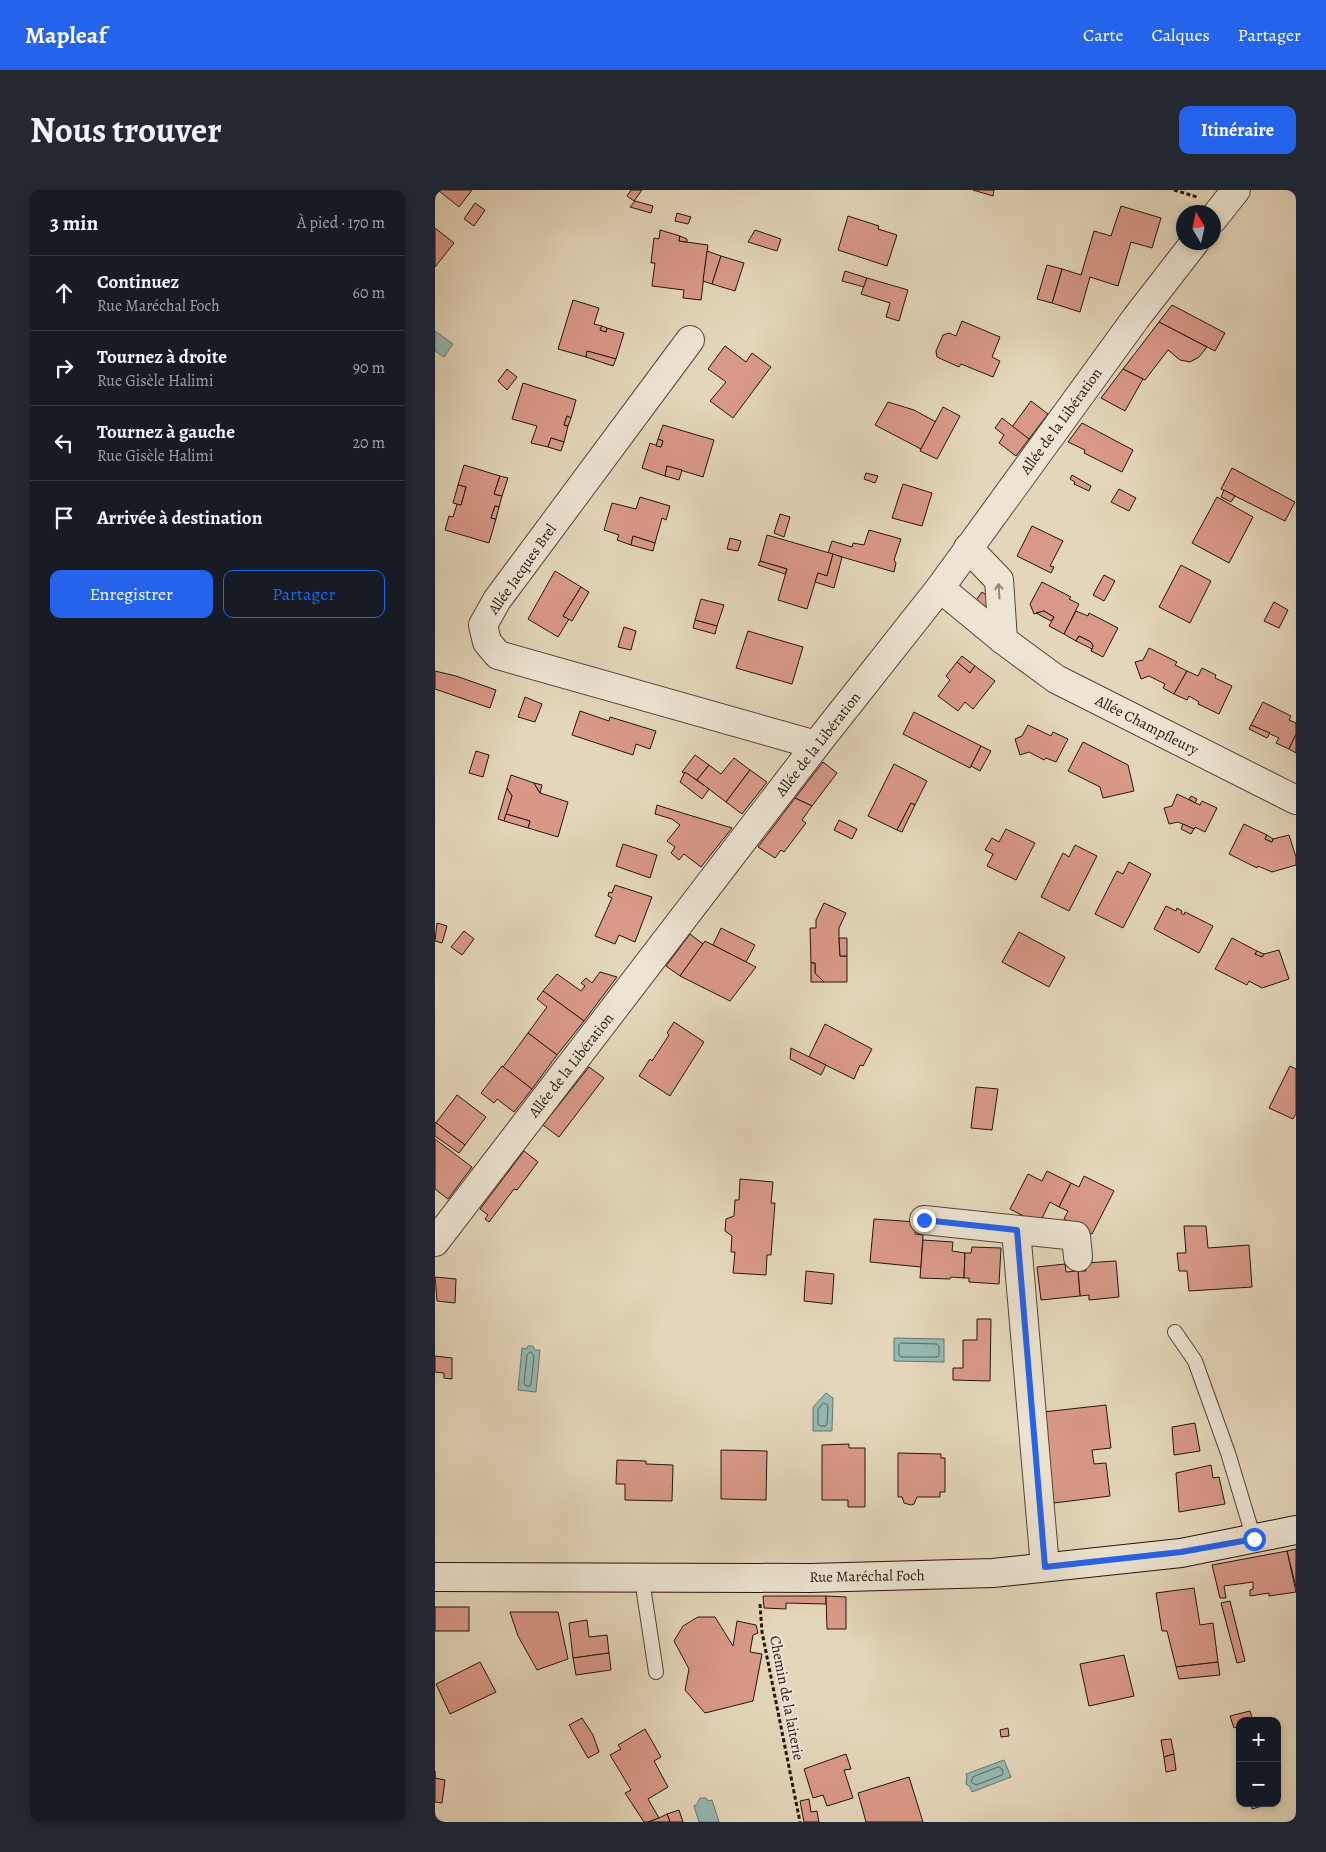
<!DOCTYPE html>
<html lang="fr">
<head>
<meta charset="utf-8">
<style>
	body { margin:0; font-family:Alegreya,serif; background:#242831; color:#f1f3f6 }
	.controls { position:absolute; right:15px; bottom:15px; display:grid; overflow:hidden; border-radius:10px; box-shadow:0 2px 8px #0003 }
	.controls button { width:45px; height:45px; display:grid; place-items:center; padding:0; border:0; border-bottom:1px solid #363941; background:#171b24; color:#f1f3f6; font:25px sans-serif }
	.compass { position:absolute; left:741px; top:15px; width:45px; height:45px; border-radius:50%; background:#171b24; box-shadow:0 2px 8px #0003; rotate:351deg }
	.stop { position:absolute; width:15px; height:15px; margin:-11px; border:4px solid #2563eb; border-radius:50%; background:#fff }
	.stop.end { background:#2563eb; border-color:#fff; box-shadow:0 1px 5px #0008 }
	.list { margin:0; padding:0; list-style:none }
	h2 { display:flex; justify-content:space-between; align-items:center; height:65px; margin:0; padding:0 20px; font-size:21px }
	h2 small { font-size:16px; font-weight:400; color:#9ea1a6 }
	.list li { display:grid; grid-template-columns:32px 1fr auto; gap:15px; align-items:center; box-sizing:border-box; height:75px; padding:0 20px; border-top:1px solid #363941 }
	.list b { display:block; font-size:19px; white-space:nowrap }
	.list p { margin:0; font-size:16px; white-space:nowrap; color:#9ea1a6 }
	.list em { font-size:16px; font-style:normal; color:#9ea1a6 }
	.actions { display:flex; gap:10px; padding:15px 20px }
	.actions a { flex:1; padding:11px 0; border:1px solid #2563eb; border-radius:10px; text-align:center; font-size:18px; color:#2563eb }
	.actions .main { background:#2563eb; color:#fff }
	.icon { flex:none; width:28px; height:28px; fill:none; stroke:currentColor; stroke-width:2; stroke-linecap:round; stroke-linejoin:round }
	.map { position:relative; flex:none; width:861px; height:1632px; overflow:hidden; border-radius:10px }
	header { display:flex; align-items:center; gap:30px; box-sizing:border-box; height:70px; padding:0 25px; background:#2563eb; color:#fff }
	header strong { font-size:24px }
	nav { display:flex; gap:28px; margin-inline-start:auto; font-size:18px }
	.intro { display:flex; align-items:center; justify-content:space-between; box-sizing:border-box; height:120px; padding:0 30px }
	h1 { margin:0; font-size:35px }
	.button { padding:12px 22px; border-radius:10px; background:#2563eb; color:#fff; font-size:18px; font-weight:700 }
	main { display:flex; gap:30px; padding:0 30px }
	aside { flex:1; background:#171b24; border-radius:10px; box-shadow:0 2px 8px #0003 }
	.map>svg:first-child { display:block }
</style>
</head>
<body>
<header>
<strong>Mapleaf</strong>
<nav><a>Carte</a><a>Calques</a><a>Partager</a></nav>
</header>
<div class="intro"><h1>Nous trouver</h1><a class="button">Itinéraire</a></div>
<main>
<aside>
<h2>3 min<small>À pied · 170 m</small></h2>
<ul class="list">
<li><svg class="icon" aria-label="ahead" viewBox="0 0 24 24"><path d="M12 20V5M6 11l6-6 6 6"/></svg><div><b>Continuez</b><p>Rue Maréchal Foch</p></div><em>60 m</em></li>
<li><svg class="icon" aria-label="right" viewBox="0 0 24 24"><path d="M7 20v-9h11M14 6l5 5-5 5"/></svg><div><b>Tournez à droite</b><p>Rue Gisèle Halimi</p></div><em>90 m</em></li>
<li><svg class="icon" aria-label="left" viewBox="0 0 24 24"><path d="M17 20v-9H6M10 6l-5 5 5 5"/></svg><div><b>Tournez à gauche</b><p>Rue Gisèle Halimi</p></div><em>20 m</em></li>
<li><svg class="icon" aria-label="arrive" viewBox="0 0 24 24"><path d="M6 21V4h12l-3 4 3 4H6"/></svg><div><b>Arrivée à destination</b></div></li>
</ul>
<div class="actions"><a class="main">Enregistrer</a><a>Partager</a></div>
</aside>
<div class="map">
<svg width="861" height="1632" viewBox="0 0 861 1632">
	<rect width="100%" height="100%" fill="#e4d6ba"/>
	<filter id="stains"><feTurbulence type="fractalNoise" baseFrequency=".004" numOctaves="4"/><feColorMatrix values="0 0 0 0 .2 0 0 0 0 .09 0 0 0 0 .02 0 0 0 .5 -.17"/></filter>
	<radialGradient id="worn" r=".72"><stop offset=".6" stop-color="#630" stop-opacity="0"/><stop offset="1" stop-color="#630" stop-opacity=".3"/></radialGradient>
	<g fill="#95b9b3" stroke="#687771">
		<polygon points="0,141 18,154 9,167 0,161"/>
		<polygon points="459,1148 509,1149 509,1172 459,1171"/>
		<polygon points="93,1156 98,1156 100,1160 105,1160 101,1202 83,1200 87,1158 91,1159"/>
		<polygon points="391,1203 398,1208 397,1241 378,1241 378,1217"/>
		<polygon points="569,1570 576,1587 537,1602 535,1597 531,1594 532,1587 531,1584"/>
		<polygon points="265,1608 271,1608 273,1611 277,1610 284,1632 264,1632 259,1616 262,1614"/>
	</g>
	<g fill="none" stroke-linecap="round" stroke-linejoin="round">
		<g stroke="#5d6760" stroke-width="1">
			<polygon points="466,1153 502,1154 504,1156 504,1166 502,1167 466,1167 464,1165 464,1155"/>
			<polygon points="96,1162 99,1166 96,1194 95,1196 91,1196 89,1193 92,1165"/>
			<polygon points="389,1213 393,1215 392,1234 390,1236 385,1236 383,1234 383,1220"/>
			<polygon points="564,1577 567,1579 568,1583 567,1585 541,1595 536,1592 538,1587"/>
		</g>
	</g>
	<g fill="#d99988" stroke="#25150e">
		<polygon points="3,0 37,0 24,17"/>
		<polygon points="196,0 207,0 199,11 192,6"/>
		<polygon points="538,0 559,0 558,6"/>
		<polygon points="200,11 218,16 216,23 195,17"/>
		<polygon points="40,13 50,20 39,36 29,29"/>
		<polygon points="686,16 726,28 717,58 696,52 683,96 655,87 645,122 617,113 627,79 646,85 659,41 676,46"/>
		<polygon points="242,23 256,27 253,34 240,31"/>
		<polygon points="413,26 444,36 443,39 462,45 452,76 403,60"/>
		<polygon points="0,38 19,53 0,77"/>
		<polygon points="225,40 245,46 244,51 273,55 266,110 248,108 249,100 217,96 220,73 216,73 219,48 224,49"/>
		<polygon points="320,40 346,49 342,61 313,52"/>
		<polygon points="245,46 252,49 252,52 244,51"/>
		<polygon points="272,61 286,66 277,94 268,91"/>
		<polygon points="286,66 309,73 300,101 277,94"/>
		<polygon points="612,75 627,79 617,113 602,109"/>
		<polygon points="410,81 432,88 429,97 407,91"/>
		<polygon points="432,88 473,100 464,131 451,127 455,113 426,104"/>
		<polygon points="138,110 164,118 159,134 167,136 165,140 171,142 172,138 189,143 181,169 152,161 151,167 123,159"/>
		<polygon points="737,115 790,143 780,161 724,132"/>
		<polygon points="527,131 565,147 557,167 565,171 558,187 526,174 524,177 502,167 501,161 508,145 514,143 521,146"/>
		<polygon points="724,132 772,157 764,167 755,172 745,170 733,160 710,190 688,179"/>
		<polygon points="167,136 172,138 171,142 165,140"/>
		<polygon points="290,156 311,172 317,163 336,177 298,228 275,211 291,192 273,179"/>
		<polygon points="152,161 181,169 178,176 151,167"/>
		<polygon points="72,179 82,187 72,200 63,191"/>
		<polygon points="688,179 708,189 690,221 666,208"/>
		<polygon points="88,193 141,210 136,228 132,226 129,235 133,236 129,252 116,248 113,257 96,253 102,236 77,229"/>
		<polygon points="596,211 613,224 594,249 577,237"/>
		<polygon points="453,212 479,220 501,232 486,259 440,235"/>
		<polygon points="508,217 525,226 502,269 485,261"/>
		<polygon points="132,226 136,228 133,236 129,235"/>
		<polygon points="567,228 594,249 581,266 564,253 569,245 560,238"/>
		<polygon points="647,233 698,260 687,282 649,263 650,260 633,252"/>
		<polygon points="228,235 279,250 268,287 232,276 230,286 207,278 215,253 226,257 228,251 223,249"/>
		<polygon points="116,248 129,252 126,261 113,257"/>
		<polygon points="223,249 228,251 226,257 221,256"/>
		<polygon points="29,275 65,286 59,304 67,306 64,317 60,316 56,328 61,329 54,353 10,340 14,326 18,327 22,314 26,315 31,297 23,295"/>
		<polygon points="232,276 247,280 244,290 230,286"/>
		<polygon points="797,278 860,312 850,331 786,299"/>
		<polygon points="431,283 443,286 440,293 429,289"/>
		<polygon points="637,285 656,296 654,301 639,294 640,292 635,289"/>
		<polygon points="65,286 73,288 67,306 59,304"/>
		<polygon points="468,294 497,303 487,336 457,328"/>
		<polygon points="23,295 31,297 26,315 18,313"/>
		<polygon points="684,299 701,308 694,321 676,312"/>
		<polygon points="789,300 800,306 796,312 786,307"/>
		<polygon points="205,307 235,316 231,330 227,328 220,353 198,346 196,355 182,350 184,345 169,340 177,313 201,319"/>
		<polygon points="782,307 818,327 794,373 757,353"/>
		<polygon points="60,316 64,317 61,329 56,328"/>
		<polygon points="345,324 355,327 349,347 339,343"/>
		<polygon points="597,336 628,351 615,376 619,377 616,383 582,366"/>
		<polygon points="434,340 466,349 459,370 461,373 459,382 393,363 397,351 417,357 418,353 429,355"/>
		<polygon points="332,345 398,364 392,386 383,383 372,419 343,410 352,379 325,371"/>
		<polygon points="198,346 220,353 218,361 196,355"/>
		<polygon points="295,348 306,351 303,361 292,359"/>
		<polygon points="398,364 407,367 399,398 380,392 383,383 392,386"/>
		<polygon points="325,371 352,379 350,384 323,375"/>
		<polygon points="746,375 776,391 755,433 724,417"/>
		<polygon points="120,381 146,397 128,426 134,429 123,447 93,429"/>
		<polygon points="669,385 680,391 669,411 658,405"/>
		<polygon points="607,392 636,407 634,409 644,414 629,444 614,436 619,427 609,421 599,424 595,414"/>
		<polygon points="146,397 154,402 137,431 128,426"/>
		<polygon points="547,402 559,411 551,423 539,413"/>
		<polygon points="266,409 289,415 282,436 260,430"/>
		<polygon points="839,412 853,420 844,438 829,431"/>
		<polygon points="609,421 619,427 616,431 601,423"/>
		<polygon points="641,421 653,426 654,423 683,438 668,467 656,461 658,456 656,452 644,446 641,451 629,444"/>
		<polygon points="260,430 282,436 280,444 258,438"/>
		<polygon points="189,437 201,441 196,460 183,457"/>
		<polygon points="313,441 368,457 357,494 301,478"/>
		<polygon points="644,446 656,452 658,456 657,459 641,451"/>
		<polygon points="714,458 742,472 740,475 752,481 739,504 728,498 730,494 714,486 706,489 700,472 708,470"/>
		<polygon points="527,466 540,476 535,483 522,472"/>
		<polygon points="522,472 535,483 540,476 560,491 538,519 530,512 523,521 503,506 515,490 511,486"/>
		<polygon points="767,478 781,485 780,488 797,496 784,524 763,514 764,512 754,506 752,510 739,504 752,481 763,486"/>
		<polygon points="0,481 21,486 61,500 55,518 0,499"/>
		<polygon points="90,507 107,514 100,532 83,527"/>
		<polygon points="828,512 856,526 854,530 861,533 861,544 854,559 841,553 844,548 816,535"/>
		<polygon points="145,521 174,531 175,527 221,541 215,559 201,554 198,565 137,545"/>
		<polygon points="479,522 546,556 535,578 468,544"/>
		<polygon points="593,535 616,546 618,542 633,549 621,572 611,568 609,570 594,562 585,565 580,549 587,546"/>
		<polygon points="816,535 835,543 832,548 814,539"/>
		<polygon points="861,544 861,563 854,559"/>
		<polygon points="648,552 693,575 699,601 668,608 665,597 633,581"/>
		<polygon points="546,556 556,561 545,581 536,576"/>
		<polygon points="41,561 54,565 48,587 34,583"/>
		<polygon points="260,565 274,575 262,590 247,582"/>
		<polygon points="299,568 315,580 291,612 262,590 274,575 286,584"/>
		<polygon points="388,572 402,583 377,616 360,608"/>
		<polygon points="459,574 492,591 480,615 476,613 462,640 433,626"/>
		<polygon points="315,580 332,592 307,624 291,612"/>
		<polygon points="250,582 274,599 267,609 245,592"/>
		<polygon points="76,585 99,593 105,603 133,612 123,647 93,638 95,631 71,624 77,606 72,598"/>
		<polygon points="99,593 107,595 105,603"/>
		<polygon points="72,598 77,606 69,631 63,629"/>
		<polygon points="742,604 765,615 767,611 782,618 770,642 760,637 759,639 743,632 734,634 729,618 737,616"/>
		<polygon points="756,606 762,609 760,613 754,609"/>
		<polygon points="360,608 377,616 367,630 371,633 349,662 346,660 340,668 323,657"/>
		<polygon points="476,613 480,615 467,642 462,640"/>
		<polygon points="222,615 231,618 297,638 266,677 249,664 244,670 236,663 240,657 232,651 245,635 237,629 220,624"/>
		<polygon points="71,624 95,631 93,638 69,631"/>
		<polygon points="404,630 422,639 417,649 399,640"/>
		<polygon points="748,634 759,639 756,644 746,639"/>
		<polygon points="809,634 832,645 830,649 837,652 838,649 854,645 861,667 861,675 837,682 823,676 822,678 794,664"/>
		<polygon points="571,639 600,653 581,690 552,676 558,664 550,660 557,648 564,652"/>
		<polygon points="832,645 838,649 837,652 830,649"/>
		<polygon points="188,654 222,665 215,688 181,676"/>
		<polygon points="640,655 662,666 634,721 606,707 628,663 634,667"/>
		<polygon points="694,672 716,684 688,738 660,724 682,681 688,684"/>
		<polygon points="180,695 217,707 200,752 184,745 180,754 160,746 177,708 173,706 174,702 177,703"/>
		<polygon points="389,713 411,723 404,738 404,748 405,766 412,766 412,792 389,792 380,783 380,773 376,773 375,738 381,738 381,730"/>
		<polygon points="731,716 741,721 742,718 747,721 746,723 749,725 750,722 778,736 764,763 719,739"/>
		<polygon points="2,733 12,736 7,753 0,751"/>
		<polygon points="286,738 320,755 311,772 278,755"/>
		<polygon points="29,741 39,749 27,765 16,757"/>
		<polygon points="584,742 630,767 614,797 567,772"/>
		<polygon points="255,744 268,754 245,786 231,776"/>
		<polygon points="404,748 412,748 412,766 405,766"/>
		<polygon points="797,748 822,761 820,764 827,767 829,764 844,760 854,789 827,798 814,791 812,795 780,779"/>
		<polygon points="270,751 321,777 295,811 245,786"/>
		<polygon points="822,761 829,764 827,767 820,764"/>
		<polygon points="376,773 380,773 380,783 389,792 376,792"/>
		<polygon points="165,782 182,787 149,831 108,801 122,784 146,801 150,796 146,793 151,788 157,793"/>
		<polygon points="108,801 149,831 122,865 93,843 112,817 102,809"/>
		<polygon points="239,832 269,852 235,906 204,886 215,869 217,871 234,845 232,843"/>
		<polygon points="390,834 437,859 428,876 425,875 419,889 374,867"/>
		<polygon points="93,843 122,865 97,899 68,877"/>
		<polygon points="356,858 391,875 386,885 355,869"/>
		<polygon points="67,876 97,899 79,922 62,909 59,913 46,903"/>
		<polygon points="855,876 861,879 861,924 858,929 834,918"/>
		<polygon points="154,877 169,888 124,947 108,935"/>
		<polygon points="541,897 563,899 557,940 536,938"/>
		<polygon points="22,905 51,927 30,955 1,933"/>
		<polygon points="0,932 30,955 24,963 0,946"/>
		<polygon points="0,949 37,977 13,1009 0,999"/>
		<polygon points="89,961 103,972 82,1000 79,999 54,1032 50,1029 53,1025 45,1019"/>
		<polygon points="612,981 636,993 624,1017 615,1012 604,1034 575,1019 593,984 607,991"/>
		<polygon points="649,986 679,1001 657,1044 629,1029 633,1021 624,1017 636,993 644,997"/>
		<polygon points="305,989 338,992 336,1013 340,1013 336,1065 332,1065 331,1085 298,1083 300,1062 296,1062 297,1046 290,1041 291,1029 299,1026 300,1010 304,1010"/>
		<polygon points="439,1029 481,1032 480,1044 488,1045 486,1077 435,1072"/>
		<polygon points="749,1036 771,1036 773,1058 814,1055 817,1097 754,1101 752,1081 744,1081 742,1063 751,1063"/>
		<polygon points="488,1050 518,1052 517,1061 530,1063 529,1088 516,1087 515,1089 485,1088"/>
		<polygon points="537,1057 566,1058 564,1094 534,1092 534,1088 529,1088 530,1063 536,1063"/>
		<polygon points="681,1071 684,1107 654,1110 654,1105 645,1106 643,1081 651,1081 650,1073"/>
		<polygon points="630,1074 631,1082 643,1081 645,1106 606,1110 602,1077"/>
		<polygon points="371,1081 399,1084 397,1114 369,1111"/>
		<polygon points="0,1087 21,1089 20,1113 2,1111"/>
		<polygon points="542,1129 556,1129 555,1191 518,1190 518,1178 528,1178 528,1150 542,1150"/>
		<polygon points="0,1166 17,1168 17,1189 9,1188 9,1183 0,1182"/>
		<polygon points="671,1215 676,1258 657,1260 659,1274 671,1273 675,1306 619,1313 608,1222"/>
		<polygon points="760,1233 765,1261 739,1265 737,1237"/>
		<polygon points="414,1254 414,1258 430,1258 430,1317 413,1317 413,1310 387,1310 387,1255"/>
		<polygon points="286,1260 332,1261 331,1310 286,1309"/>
		<polygon points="463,1263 506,1264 506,1268 510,1268 510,1302 505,1302 505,1307 482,1307 479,1314 476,1315 469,1313 467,1307 463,1307"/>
		<polygon points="182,1270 211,1271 211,1274 238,1275 237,1311 190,1310 190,1294 181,1294"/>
		<polygon points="776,1275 778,1288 784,1287 790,1314 744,1322 741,1283"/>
		<polygon points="861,1359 861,1397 852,1361"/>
		<polygon points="852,1361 861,1402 834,1406 834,1403 815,1406 815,1400 818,1399 818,1392 789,1396 791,1408 785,1408 777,1375"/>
		<polygon points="759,1398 765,1435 778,1433 783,1472 741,1477 732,1441 727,1441 721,1403"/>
		<polygon points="328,1406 391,1406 391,1414 351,1413 351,1419 329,1418"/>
		<polygon points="391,1406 411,1407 411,1439 392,1439"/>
		<polygon points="795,1411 810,1471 802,1473 786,1413"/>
		<rect x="0" y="1417" width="34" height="24"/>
		<polygon points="75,1422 123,1422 133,1469 102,1480 83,1446"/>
		<polygon points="263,1427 280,1427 298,1456 302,1431 321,1435 323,1443 318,1445 315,1462 327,1464 318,1511 270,1523 250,1500 254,1479 239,1451 248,1436"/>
		<polygon points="152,1430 154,1447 172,1445 174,1463 138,1468 134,1433"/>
		<polygon points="174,1463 176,1480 141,1485 138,1468"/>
		<polygon points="689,1465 699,1506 654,1516 645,1474"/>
		<polygon points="45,1472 61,1502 15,1524 1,1494"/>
		<polygon points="783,1472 785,1485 744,1489 741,1477"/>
		<polygon points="815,1521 818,1531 805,1531 805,1536 799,1538 795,1526"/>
		<polygon points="147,1528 158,1545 164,1562 153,1568 134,1535"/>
		<polygon points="573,1538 574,1546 566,1547 565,1540"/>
		<polygon points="210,1539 226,1567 219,1571 233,1597 213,1609 224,1628 213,1632 209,1632 190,1603 196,1600 175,1565 186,1559 183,1555"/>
		<polygon points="736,1549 739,1564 729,1567 726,1550"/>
		<polygon points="411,1564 416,1579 409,1580 418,1608 392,1616 388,1605 378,1608 369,1579"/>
		<polygon points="739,1564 741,1580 731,1582 729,1567"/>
		<polygon points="0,1581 0,1588 10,1590 7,1613 0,1612"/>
		<polygon points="474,1587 488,1632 431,1632 423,1603"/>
		<polygon points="374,1609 376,1622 382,1621 384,1632 369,1632 365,1611"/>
		<polygon points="816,1613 838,1613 817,1619"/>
		<polygon points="244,1620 248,1632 235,1632 232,1624"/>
		<polygon points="232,1624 235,1632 213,1632 224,1628"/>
	</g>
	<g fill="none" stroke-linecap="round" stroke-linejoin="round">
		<g stroke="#554539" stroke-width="16">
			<g id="service">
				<polyline points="740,1142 760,1171 793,1263 819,1349"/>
				<polyline points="209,1388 209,1403 221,1482"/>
			</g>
		</g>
		<g stroke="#554539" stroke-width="30">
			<g id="minor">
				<polyline points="778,29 801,0"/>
				<polyline points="255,150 62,410 48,435 52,452 63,465 381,555"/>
				<polyline points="533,358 564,390 568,450"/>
				<polyline points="505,398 568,450 621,489 861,610"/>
				<polyline points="489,1030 641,1046 643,1067"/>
				<polyline points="581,1040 610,1377"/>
				<polyline points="0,1052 381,555 505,398 701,128 760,52"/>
			</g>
		</g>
		<g stroke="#25150e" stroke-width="30">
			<polyline id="secondary" points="0,1387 375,1388 558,1383 746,1363 861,1340"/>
		</g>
		<g stroke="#25150e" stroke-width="3" stroke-dasharray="4 2.5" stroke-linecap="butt">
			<polyline points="739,0 762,7"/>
			<polyline points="325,1414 327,1442 365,1632"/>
		</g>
		<use href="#service" stroke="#ede4d2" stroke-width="14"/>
		<use href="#minor" stroke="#ede4d2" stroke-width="28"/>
		<use href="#secondary" stroke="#ede4d2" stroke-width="28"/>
	</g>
	<defs><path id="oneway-shaft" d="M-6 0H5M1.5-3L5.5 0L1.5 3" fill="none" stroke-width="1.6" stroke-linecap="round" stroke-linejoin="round" transform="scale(1.25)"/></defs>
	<use stroke="#93877a" href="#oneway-shaft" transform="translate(564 401) rotate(-94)"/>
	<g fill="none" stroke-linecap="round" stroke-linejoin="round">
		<polyline stroke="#2563eb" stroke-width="6" points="489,1030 582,1040 610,1377 746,1362 819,1349"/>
	</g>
	<g text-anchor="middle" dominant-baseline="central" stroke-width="4" stroke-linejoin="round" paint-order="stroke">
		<g font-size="15" fill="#25150e" stroke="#ede4d2">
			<text transform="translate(626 231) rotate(-54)">Allée de la Libération</text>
			<text transform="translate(87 379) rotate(-55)">Allée Jacques Brel</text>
			<text transform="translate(712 535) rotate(27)">Allée Champfleury</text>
			<text transform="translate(383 554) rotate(-52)">Allée de la Libération</text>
			<text transform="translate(136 875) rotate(-52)">Allée de la Libération</text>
			<text transform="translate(432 1386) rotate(-1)">Rue Maréchal Foch</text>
			<text transform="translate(352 1508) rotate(79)">Chemin de la laiterie</text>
		</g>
	</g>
	<rect width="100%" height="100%" filter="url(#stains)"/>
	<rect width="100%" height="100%" fill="url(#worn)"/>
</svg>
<div class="controls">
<button>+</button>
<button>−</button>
</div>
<svg class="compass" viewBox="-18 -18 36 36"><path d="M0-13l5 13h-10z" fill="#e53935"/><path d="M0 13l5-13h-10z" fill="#9ea1a6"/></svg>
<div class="stop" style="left:819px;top:1349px"></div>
<div class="stop end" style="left:489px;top:1030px"></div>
</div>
</main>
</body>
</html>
